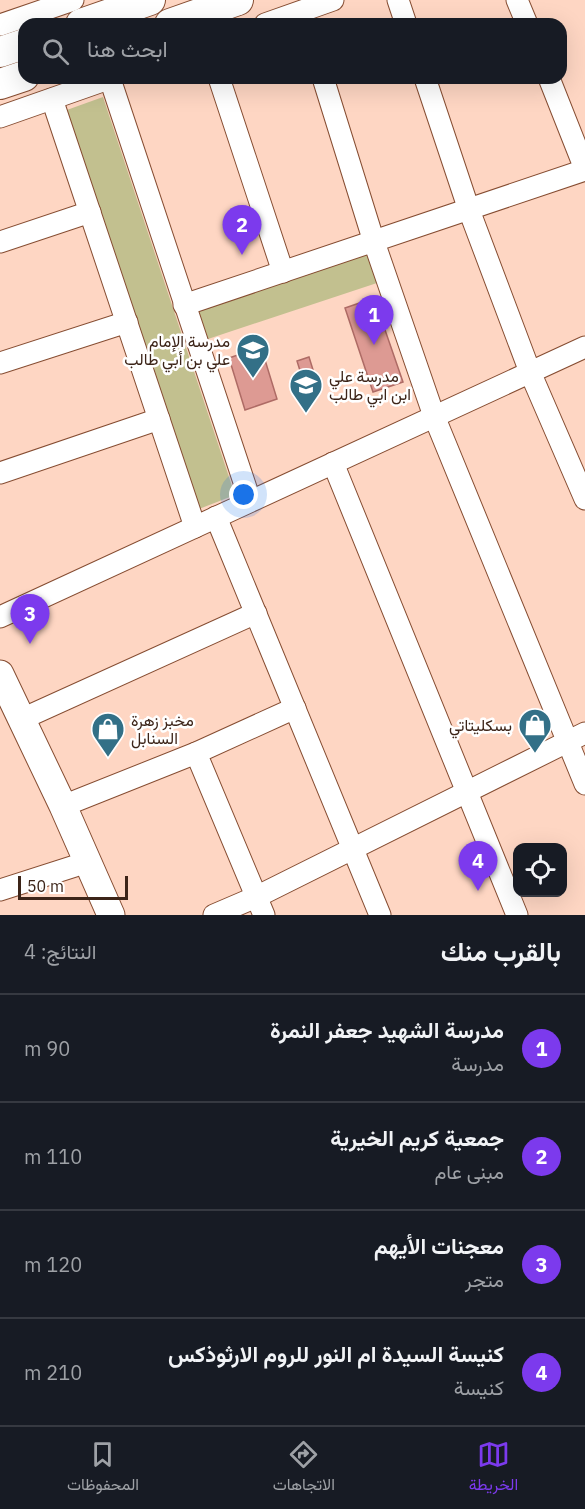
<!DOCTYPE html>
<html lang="ar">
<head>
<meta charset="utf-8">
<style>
	body { margin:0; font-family:"IBM Plex Sans",Vazirmatn,sans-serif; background:#20242c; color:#f1f3f6; direction:rtl }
	.controls { position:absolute; right:18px; bottom:18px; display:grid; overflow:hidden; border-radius:12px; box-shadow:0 6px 24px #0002 }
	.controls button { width:54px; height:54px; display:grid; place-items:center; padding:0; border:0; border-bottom:2px solid #363941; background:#171b24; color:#f1f3f6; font:30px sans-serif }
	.scale { position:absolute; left:18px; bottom:15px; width:110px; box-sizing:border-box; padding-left:6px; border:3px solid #3c2418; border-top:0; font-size:16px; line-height:21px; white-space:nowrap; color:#3c2418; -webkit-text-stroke:4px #fff; paint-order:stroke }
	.you { position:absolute; left:244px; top:495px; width:21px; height:21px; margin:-15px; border:4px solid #fff; border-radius:50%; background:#1a73e8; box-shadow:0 0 0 9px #1a73e833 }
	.badge { display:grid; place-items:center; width:39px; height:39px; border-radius:50%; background:#7c3aed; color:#fff; font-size:20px; font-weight:700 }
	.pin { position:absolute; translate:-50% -50px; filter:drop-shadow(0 2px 3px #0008) }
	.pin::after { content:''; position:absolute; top:32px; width:21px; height:18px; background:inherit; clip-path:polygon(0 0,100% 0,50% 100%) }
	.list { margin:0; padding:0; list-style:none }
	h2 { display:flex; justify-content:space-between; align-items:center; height:78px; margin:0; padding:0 24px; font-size:26px }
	h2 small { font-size:20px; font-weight:400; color:#9ea1a6 }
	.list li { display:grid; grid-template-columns:39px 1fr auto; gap:18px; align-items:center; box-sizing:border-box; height:108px; padding:0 24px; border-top:2px solid #363941 }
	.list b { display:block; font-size:22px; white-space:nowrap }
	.list p { margin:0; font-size:20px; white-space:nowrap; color:#9ea1a6 }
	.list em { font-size:20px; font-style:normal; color:#9ea1a6 }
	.icon { flex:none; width:33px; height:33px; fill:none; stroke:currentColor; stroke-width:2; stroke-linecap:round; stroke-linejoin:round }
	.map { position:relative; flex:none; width:585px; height:915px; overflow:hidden; direction:ltr }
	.search { position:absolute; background:#171b24; box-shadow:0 6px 24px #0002; left:18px; right:18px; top:18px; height:66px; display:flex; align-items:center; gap:15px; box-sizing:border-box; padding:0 21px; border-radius:18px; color:#9ea1a6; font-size:22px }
	.sheet { height:510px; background:#171b24 }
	nav { display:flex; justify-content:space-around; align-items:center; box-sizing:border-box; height:84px; border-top:2px solid #363941; background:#171b24; font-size:16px; color:#9ea1a6 }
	nav a { display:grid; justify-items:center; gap:3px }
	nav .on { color:#7c3aed }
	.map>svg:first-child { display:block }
</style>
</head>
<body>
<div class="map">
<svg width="585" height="915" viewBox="0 0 585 915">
	<rect width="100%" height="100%" fill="#fed6c3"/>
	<g fill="#c2c08f">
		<polygon points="103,97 235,495 199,509 64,111"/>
		<polygon points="368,248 380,282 208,339 197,306"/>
	</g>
	<g fill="#dd9a93" stroke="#ae6b65" stroke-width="1.5">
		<polygon points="374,298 403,382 373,392 345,308"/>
		<polygon points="261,347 277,399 245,410 229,358"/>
		<polygon points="309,357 314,373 302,377 297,361"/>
	</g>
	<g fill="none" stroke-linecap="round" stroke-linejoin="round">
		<g stroke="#864d32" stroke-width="23">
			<g id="minor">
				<polyline points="398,0 406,24"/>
				<polyline points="517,0 527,24"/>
				<polyline points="265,24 333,0"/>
				<polyline points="0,25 73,0"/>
				<polyline points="219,78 283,272"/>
				<polyline points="323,78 374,242 434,416 585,784"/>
				<polyline points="425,78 469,210 530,372 585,499"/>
				<polyline points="549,78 585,169"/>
				<polyline points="110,79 250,500"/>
				<polyline points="52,99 195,527"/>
				<polyline points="0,117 111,78"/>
				<polyline points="0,242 90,212"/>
				<polyline points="184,305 585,170"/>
				<polyline points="0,363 127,322"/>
				<polyline points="333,463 517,915"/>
				<polyline points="0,473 159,419"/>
				<polyline points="216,517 380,915"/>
				<polyline points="0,617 585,347"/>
				<polyline points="22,719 256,613"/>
				<polyline points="63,806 196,753"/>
				<polyline points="0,890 75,866"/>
				<polyline points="214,915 256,897 585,733"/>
				<polyline points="264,915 196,753 295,708"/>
			</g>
		</g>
		<g stroke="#864d32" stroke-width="29">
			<polyline id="major" points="0,674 63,806 111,915"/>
		</g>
		<g stroke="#864d32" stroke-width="32">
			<g id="highway">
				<polyline points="81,24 150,0"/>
				<polyline points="170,24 238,0"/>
				<polyline points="0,52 24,44"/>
				<polyline points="0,84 24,76"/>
			</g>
		</g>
		<use href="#minor" stroke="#fff" stroke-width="21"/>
		<use href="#major" stroke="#fff" stroke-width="27"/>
		<use href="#highway" stroke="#fff" stroke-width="30"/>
	</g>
	<defs>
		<g id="school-pin" transform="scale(1.725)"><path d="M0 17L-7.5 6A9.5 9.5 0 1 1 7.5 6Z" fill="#337087" stroke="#fff"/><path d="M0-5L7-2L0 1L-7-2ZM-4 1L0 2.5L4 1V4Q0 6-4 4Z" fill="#fff"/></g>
		<g id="shop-pin" transform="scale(1.725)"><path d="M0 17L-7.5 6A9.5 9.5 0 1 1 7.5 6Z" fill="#337087" stroke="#fff"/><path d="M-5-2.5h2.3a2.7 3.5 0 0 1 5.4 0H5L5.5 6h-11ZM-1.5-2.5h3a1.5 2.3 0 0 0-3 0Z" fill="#fff"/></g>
	</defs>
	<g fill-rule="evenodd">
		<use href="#school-pin" x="253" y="350"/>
		<use href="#school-pin" x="306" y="385"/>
		<use href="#shop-pin" x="535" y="725"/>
		<use href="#shop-pin" x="108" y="729"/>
	</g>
	<g text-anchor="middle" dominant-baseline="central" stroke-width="5" stroke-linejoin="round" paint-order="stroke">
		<g font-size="16" fill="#3c2418" stroke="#fff" text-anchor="end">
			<text x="230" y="341">مدرسة الإمام<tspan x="230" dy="18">علي بن أبي طالب</tspan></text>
			<text x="329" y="376" text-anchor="start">مدرسة علي<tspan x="329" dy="18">ابن ابي طالب</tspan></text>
			<text x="131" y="720" text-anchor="start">مخبز زهرة<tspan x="131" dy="18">السنابل</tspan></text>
			<text x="512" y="725">بسكليتاتي</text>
		</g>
	</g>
</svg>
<div class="controls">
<button><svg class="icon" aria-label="locate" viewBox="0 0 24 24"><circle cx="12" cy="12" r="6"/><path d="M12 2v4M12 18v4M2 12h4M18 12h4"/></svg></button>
</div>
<div class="scale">50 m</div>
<div class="you"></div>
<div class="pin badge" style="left:374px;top:345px">1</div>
<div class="pin badge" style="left:242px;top:255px">2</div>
<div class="pin badge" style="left:30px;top:644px">3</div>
<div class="pin badge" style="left:478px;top:891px">4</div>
<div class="search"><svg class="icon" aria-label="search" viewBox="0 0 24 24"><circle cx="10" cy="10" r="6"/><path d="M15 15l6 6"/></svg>ابحث هنا</div>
</div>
<section class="sheet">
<h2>بالقرب منك<small>النتائج: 4</small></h2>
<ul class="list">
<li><span class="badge">1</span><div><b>مدرسة الشهيد جعفر النمرة</b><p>مدرسة</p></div><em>90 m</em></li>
<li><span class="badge">2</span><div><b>جمعية كريم الخيرية</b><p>مبنى عام</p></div><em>110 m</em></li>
<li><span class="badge">3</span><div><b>معجنات الأيهم</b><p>متجر</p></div><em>120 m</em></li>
<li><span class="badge">4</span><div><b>كنيسة السيدة ام النور للروم الارثوذكس</b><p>كنيسة</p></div><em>210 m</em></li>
</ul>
</section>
<nav>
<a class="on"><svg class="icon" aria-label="map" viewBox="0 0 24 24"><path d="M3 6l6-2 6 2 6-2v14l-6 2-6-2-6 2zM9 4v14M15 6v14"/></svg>الخريطة</a>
<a><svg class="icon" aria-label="directions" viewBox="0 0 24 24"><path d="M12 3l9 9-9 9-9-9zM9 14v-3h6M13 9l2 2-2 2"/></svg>الاتجاهات</a>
<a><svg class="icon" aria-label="saved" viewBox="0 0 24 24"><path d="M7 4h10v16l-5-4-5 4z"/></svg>المحفوظات</a>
</nav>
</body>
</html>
